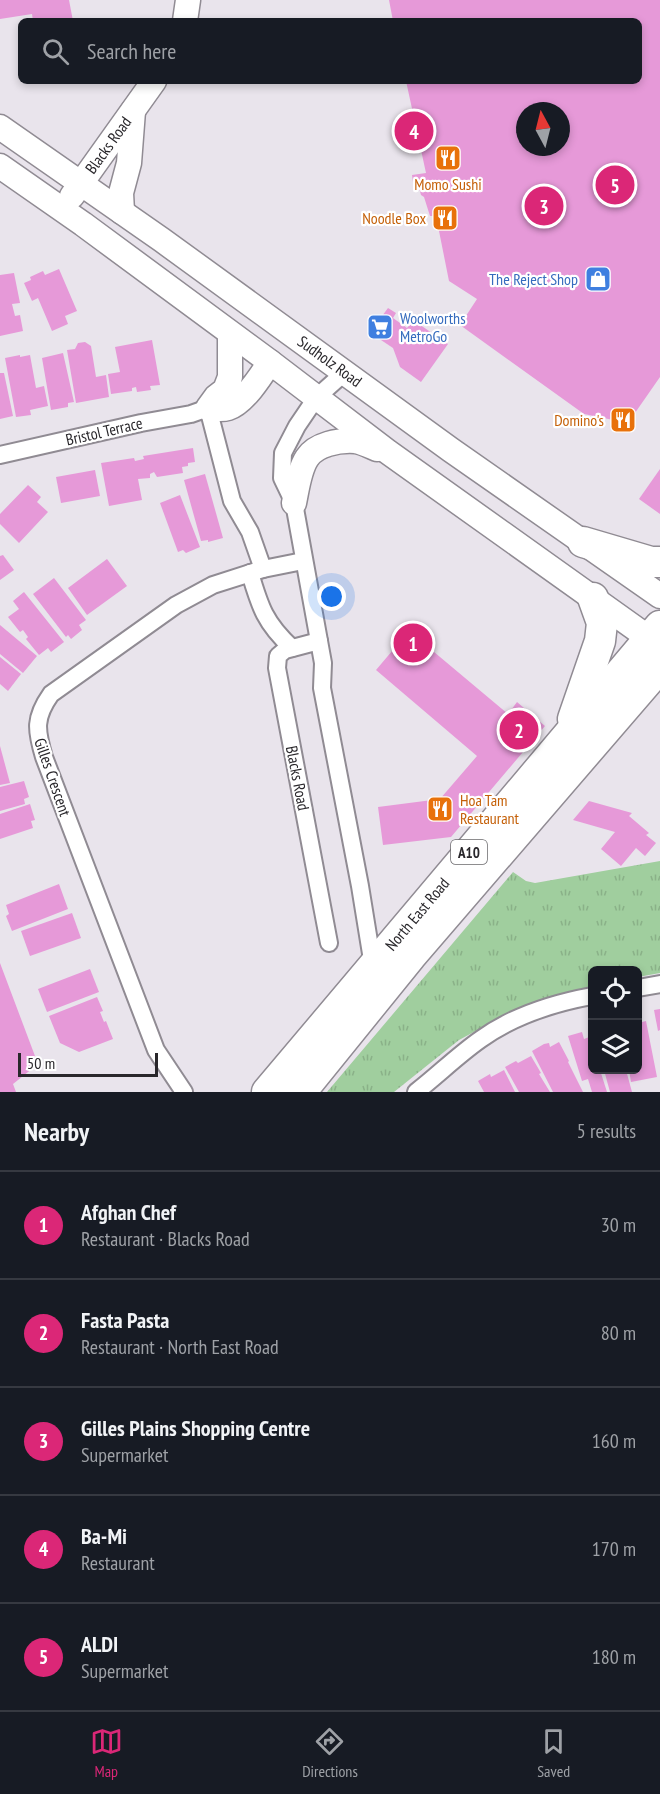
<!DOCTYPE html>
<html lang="en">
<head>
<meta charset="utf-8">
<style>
	body { margin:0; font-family:"PT Sans Narrow",sans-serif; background:#20242c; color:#f1f3f6 }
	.controls { position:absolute; right:18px; bottom:18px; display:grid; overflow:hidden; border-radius:9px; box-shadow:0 3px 9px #0003 }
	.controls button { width:54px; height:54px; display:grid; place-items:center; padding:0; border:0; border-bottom:2px solid #363941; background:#171b24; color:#f1f3f6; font:30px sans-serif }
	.compass { position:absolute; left:516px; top:102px; width:54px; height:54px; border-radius:50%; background:#171b24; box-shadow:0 3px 9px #0003; rotate:353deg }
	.scale { position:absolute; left:18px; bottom:15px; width:140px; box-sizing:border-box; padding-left:6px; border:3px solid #29272b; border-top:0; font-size:16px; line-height:21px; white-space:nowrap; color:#29272b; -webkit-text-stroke:4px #fff; paint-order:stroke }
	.you { position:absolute; left:332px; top:597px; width:21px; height:21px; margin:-15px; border:4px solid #fff; border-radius:50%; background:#1a73e8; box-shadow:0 0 0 9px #1a73e833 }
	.badge { display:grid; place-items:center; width:39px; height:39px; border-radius:50%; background:#db2777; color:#fff; font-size:20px; font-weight:700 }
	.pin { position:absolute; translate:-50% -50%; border:3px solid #fff; box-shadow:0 2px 6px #0006 }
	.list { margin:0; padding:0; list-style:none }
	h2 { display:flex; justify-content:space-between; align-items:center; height:78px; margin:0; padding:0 24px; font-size:26px }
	h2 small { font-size:20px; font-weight:400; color:#9ea1a6 }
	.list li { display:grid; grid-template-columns:39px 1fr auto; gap:18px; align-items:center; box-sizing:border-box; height:108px; padding:0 24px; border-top:2px solid #363941 }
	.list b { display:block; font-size:22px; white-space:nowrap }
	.list p { margin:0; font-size:20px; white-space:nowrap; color:#9ea1a6 }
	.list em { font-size:20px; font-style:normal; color:#9ea1a6 }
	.icon { flex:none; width:33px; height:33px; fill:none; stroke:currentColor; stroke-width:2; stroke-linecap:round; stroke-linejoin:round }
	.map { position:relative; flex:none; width:660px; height:1092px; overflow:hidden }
	.search { position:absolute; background:#171b24; box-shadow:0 3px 9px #0003; left:18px; right:18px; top:18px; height:66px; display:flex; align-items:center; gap:15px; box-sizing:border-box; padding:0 21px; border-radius:9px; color:#9ea1a6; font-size:22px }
	.sheet { height:618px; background:#171b24 }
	nav { display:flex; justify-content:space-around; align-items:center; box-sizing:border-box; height:84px; border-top:2px solid #363941; background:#171b24; font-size:16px; color:#9ea1a6 }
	nav a { display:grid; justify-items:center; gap:3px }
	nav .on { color:#db2777 }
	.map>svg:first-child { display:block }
</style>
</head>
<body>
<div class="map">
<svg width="660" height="1092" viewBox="0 0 660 1092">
	<defs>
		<pattern id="grass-tufts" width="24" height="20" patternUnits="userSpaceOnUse" patternTransform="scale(1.5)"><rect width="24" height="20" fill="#a0ce9e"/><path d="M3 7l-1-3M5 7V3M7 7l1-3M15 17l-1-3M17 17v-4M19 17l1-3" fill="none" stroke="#8ab188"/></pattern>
	</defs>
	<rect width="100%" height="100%" fill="#e9e4ec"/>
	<polygon fill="url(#grass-tufts)" points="660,861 660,973 638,977 638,970 592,970 592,986 546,999 519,1009 498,1019 459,1040 394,1092 327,1092 513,872 526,881 535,883"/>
	<g fill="#e699d8" fill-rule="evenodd">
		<polygon points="0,0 69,0 73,21 33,21 32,14 0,19"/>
		<path d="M389,0H660V377L628,423L584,414L460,325L477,299L449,281L436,216H430L424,197L421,195L418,184L413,182L412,175L426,173L406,81H639V21H393ZM525,111H561V147H525Z"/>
		<polygon points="59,269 77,311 65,316 68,324 52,331 38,298 32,301 24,283 31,280 30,277 43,271 45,275"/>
		<polygon points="14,273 20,303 12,304 15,316 20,315 23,331 0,336 0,275"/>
		<polygon points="388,308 396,313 393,318 407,328 413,320 448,344 421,382 400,367 393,348 378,338 374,340 368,335"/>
		<polygon points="152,340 160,385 150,386 151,390 137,392 136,387 132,388 132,391 111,394 108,374 120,372 115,347"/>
		<polygon points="85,342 91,346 96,377 106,375 109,397 76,403 67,350 75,349 78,343"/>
		<polygon points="63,353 74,402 68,403 68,407 51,410 42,358"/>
		<polygon points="20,355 20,357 30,355 36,388 44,386 48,406 30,410 31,415 16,417 5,358"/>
		<polygon points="0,373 4,373 13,416 0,419"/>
		<polygon points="193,448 195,462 188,463 188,466 182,467 183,473 157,477 154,472 150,474 150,478 138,479 142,500 109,506 101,463 134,458 135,461 144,459 143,456"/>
		<polygon points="660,469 660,514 639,499"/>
		<polygon points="95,470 100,496 61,503 56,477"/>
		<polygon points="205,474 223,538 208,542 208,540 201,541 184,480"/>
		<polygon points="28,485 41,497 37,502 48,512 19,543 0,524 0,514"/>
		<polygon points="180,495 200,547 186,553 183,550 178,552 160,503"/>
		<polygon points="3,555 14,570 0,580 0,556"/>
		<polygon points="107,559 127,586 87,615 68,588"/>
		<polygon points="54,578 86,620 79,625 82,630 71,639 68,635 66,637 33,594"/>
		<polygon points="24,592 64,642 51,652 48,648 39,655 26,639 28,637 23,630 20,632 8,617 19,609 13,601"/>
		<polygon points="0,625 37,656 23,673 0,654"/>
		<polygon points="409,631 508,714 517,702 545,726 451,837 383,845 378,807 440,799 477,756 376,670"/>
		<polygon points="0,657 21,674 8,691 0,684"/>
		<polygon points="0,746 10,783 0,785"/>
		<polygon points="24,781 29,797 24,799 25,804 0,811 0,787"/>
		<polygon points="589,801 632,813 629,816 649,833 646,835 656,843 645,856 636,848 621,866 601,849 615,832 573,820"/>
		<polygon points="30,804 35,820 31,821 33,828 0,839 0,814"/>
		<polygon points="59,884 68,909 12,931 6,916 9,914 6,905"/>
		<polygon points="72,913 81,938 30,956 21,931"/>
		<polygon points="0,963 38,1064 13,1084 16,1092 0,1092"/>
		<polygon points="90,969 99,992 47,1012 38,989"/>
		<polygon points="97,997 103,1011 100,1012 104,1022 106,1021 113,1039 79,1052 60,1043 49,1016"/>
		<polygon points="660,1009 660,1030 658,1031 654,1010"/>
		<polygon points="646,1021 657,1077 631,1082 629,1070 638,1070 638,1023"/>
		<polygon points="582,1032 584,1039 592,1036 592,1070 600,1070 607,1092 592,1092 588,1079 582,1081 568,1036"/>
		<polygon points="559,1042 569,1061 568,1062 583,1092 553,1092 532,1051 544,1044 549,1043 550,1047"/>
		<polygon points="531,1056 541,1073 539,1074 550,1092 519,1092 505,1067 516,1061 518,1063"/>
		<polygon points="504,1070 515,1092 484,1092 478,1081 490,1074 491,1077"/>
		<polygon points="604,1070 626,1070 632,1092 610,1092"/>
	</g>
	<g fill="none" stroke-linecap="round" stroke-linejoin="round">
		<g stroke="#908b93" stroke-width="20">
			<g id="street">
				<polyline points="345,372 316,398 297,426 283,453 282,478 294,503 323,663 322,688 360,886 373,966"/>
				<polyline points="0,455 141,423 191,414 208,408 232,501 250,532 263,569"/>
				<path d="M250,573C260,607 265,623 292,648"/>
				<polyline points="319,641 285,650 278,656 277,668 329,943"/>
				<polyline points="638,988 660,984"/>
				<path d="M184,1092L156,1050L44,757C36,730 34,718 51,694L176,605L213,585L263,569L303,561"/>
				<path d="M416,1092C438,1075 458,1055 481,1039C513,1016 554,1003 592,996"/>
			</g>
		</g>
		<g stroke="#908b93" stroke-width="27">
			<g id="secondary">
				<polyline points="185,21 188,0"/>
				<polyline points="0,127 162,240 451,450 660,596"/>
				<polyline points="0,166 83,224 270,362 388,452 660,646"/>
				<polyline points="72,196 154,81"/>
				<polyline points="122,212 121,193 129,163 133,111"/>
				<path d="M230,334V377L225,390L216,397L208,408C215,409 222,410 228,408C244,403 261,376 270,362"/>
				<path d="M294,503C297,489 299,470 307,458C316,444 339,440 355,441C362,442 370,446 377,449"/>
			</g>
		</g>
		<g stroke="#908b93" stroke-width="33">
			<g id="highway">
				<polyline points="583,542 651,562 660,562"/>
				<polyline points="573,719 600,641 602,623 593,598"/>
				<polyline points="267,1092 660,626"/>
				<polyline points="301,1092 411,956 660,667"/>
			</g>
		</g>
		<use href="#street" stroke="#fff" stroke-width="16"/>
		<use href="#secondary" stroke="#fff" stroke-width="24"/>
		<use href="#highway" stroke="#fff" stroke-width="30"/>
	</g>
	<defs>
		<g id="restaurant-square" transform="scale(1.35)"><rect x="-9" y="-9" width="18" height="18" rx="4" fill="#e8710a" stroke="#fff"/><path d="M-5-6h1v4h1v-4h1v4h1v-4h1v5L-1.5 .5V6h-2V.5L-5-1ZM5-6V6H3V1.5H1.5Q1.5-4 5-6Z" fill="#fff"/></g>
		<g id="shop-square" transform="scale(1.35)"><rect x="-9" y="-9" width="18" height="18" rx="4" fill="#3f7fe0" stroke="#fff"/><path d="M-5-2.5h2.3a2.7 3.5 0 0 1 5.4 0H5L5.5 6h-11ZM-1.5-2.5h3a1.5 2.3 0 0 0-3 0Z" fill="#fff"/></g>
		<g id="supermarket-square" transform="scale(1.35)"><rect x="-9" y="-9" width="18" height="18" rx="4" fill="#3f7fe0" stroke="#fff"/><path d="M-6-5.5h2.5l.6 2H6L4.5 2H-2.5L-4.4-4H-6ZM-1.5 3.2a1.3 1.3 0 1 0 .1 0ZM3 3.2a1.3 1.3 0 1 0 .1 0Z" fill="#fff"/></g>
	</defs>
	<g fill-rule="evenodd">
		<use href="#restaurant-square" x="448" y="158"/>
		<use href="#restaurant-square" x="445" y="218"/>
		<use href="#shop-square" x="598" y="279"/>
		<use href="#supermarket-square" x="380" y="327"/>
		<use href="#restaurant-square" x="623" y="420"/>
		<use href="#restaurant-square" x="440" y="809"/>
	</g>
	<g text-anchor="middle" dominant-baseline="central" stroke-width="4.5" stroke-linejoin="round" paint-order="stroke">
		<rect fill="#fff" stroke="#69686b" stroke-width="1.5" x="451" y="840" width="36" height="24" rx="4.5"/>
		<g font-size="15" font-weight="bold" fill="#29272b">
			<text x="469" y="852">A10</text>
		</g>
		<g font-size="16" fill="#29272b" stroke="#fff">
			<text transform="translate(108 145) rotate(-54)">Blacks Road</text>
			<text transform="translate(330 361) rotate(36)">Sudholz Road</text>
			<text transform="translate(104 431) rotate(-13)">Bristol Terrace</text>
			<text transform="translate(53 777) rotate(71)">Gilles Crescent</text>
			<text transform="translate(298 778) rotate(79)">Blacks Road</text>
			<text transform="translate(417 914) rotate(-50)">North East Road</text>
		</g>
		<g font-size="16" fill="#c56008" stroke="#fff" text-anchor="end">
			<text x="448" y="184" text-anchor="middle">Momo Sushi</text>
			<text x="426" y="218">Noodle Box</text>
			<text x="604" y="420">Domino's</text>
			<text x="460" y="800" text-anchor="start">Hoa Tam<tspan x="460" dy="18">Restaurant</tspan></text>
		</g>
		<g font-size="16" fill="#366cbe" stroke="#fff" text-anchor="end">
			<text x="578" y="279">The Reject Shop</text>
			<text x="400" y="318" text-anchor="start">Woolworths<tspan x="400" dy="18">MetroGo</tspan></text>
		</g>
	</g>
</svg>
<div class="controls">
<button><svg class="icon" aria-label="locate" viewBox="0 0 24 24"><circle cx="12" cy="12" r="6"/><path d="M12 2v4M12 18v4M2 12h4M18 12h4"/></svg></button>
<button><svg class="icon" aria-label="layers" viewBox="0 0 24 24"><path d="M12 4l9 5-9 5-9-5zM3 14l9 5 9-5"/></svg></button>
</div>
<svg class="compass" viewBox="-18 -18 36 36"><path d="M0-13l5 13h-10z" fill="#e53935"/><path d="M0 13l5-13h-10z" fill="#9ea1a6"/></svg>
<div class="scale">50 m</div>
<div class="you"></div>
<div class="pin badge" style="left:413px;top:643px">1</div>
<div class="pin badge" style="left:519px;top:730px">2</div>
<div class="pin badge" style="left:544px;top:206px">3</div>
<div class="pin badge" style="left:414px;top:131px">4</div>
<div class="pin badge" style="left:615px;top:185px">5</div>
<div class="search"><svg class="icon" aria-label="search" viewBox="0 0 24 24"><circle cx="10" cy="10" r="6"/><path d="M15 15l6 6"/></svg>Search here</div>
</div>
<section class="sheet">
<h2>Nearby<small>5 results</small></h2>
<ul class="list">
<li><span class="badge">1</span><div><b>Afghan Chef</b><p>Restaurant · Blacks Road</p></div><em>30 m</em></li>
<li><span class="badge">2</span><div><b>Fasta Pasta</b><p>Restaurant · North East Road</p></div><em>80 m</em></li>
<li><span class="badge">3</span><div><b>Gilles Plains Shopping Centre</b><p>Supermarket</p></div><em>160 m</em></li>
<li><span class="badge">4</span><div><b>Ba-Mi</b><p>Restaurant</p></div><em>170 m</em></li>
<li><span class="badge">5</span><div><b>ALDI</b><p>Supermarket</p></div><em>180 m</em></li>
</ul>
</section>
<nav>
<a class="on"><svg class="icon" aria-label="map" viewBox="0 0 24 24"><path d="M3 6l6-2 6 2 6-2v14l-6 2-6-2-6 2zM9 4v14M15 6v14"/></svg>Map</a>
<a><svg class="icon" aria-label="directions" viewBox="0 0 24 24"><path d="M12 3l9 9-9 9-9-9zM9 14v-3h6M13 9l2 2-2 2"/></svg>Directions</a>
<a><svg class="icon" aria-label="saved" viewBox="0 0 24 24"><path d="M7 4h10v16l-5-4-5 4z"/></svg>Saved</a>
</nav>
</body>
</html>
